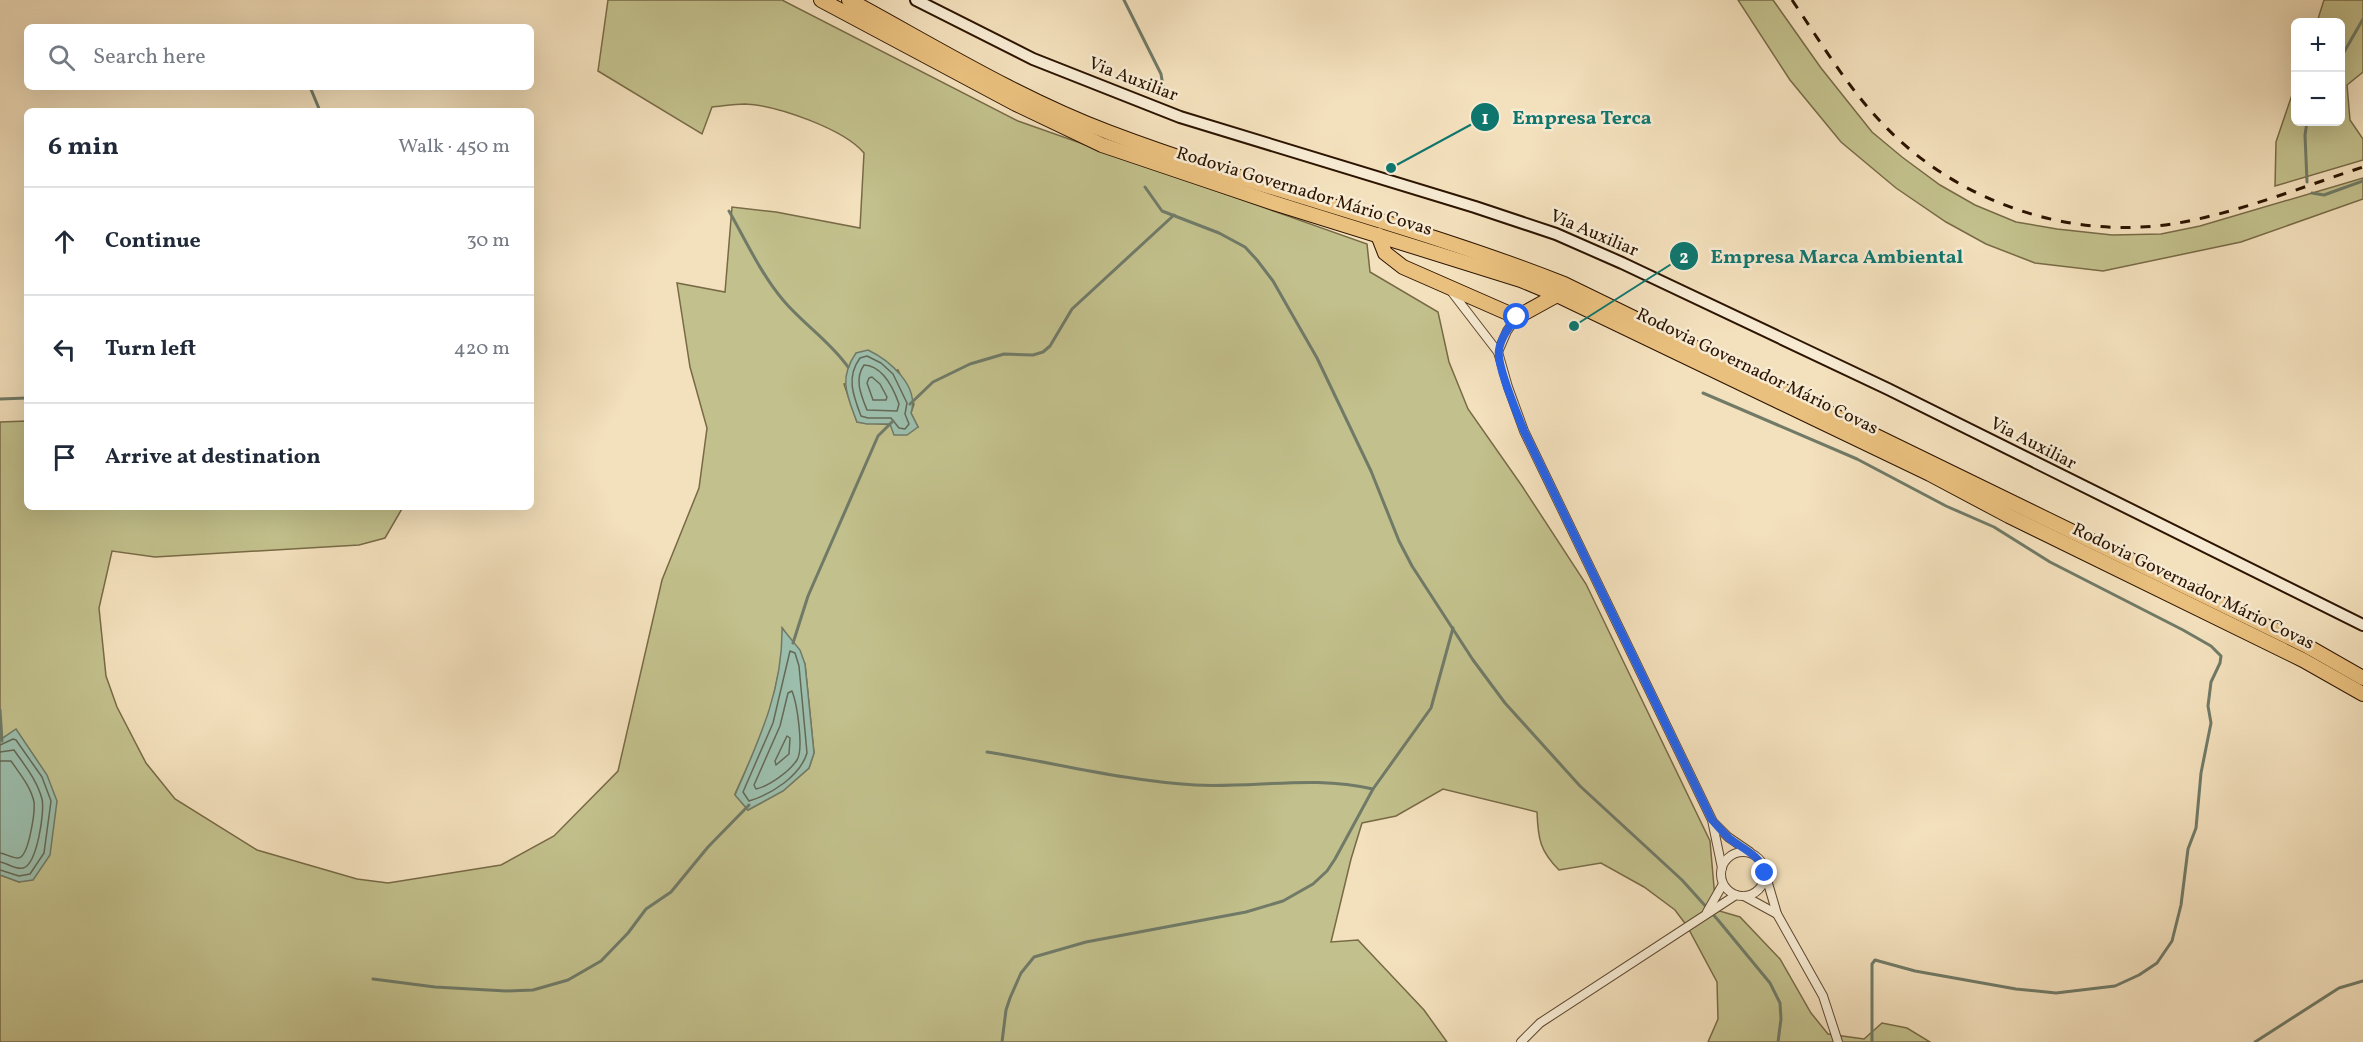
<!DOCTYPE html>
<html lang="en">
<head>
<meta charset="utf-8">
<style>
	body { margin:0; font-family:Vollkorn,serif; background:#f6f6f7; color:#1f2937 }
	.controls { position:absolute; right:18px; top:18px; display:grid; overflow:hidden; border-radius:9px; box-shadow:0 6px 24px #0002 }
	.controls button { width:54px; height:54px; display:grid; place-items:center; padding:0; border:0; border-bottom:2px solid #e0e1e3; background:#fff; color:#1f2937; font:30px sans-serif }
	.stop { position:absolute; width:18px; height:18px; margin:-14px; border:4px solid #2563eb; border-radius:50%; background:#fff }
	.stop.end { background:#2563eb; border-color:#fff; box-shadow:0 2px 6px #0008 }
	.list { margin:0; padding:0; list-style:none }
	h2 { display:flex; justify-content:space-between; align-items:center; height:78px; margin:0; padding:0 24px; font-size:26px }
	h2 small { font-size:20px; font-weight:400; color:#747a83 }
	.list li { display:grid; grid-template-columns:39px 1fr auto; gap:18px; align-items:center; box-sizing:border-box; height:108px; padding:0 24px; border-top:2px solid #e0e1e3 }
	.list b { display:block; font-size:22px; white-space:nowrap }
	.list em { font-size:20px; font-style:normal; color:#747a83 }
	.icon { flex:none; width:33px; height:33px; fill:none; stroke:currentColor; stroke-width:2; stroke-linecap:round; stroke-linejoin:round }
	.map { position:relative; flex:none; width:2363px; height:1042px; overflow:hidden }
	.search { position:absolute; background:#fff; box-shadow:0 6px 24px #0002; left:24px; top:24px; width:510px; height:66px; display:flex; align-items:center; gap:15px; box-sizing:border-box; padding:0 21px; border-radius:9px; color:#747a83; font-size:22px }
	.panel { position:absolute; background:#fff; box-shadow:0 6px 24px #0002; left:24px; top:108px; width:510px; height:402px; border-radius:9px }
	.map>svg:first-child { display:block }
</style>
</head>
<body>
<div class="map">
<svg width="2363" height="1042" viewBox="0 0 2363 1042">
	<rect width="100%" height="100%" fill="#f3e0bc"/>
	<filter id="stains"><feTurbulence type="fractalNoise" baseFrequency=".00333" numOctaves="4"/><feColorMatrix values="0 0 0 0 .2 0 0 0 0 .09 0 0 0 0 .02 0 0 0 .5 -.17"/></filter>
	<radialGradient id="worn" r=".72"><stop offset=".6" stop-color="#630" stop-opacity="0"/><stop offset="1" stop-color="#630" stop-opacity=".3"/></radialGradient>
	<g fill="#c2c08c" stroke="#786a46" stroke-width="1.5" fill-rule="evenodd">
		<path d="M608,0H782L1018,121L1367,244L1370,272L1438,312L1449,362L1468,409L1522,486L1586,584L1710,841L1716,910L1740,917L1780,959L1811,1013L1828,1034L1864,1039L1882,1023L1907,1028L1930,1042H1708L1718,1019L1717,982L1687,926L1675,910L1644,887L1601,863L1559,870C1540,851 1538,839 1537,812L1443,789L1396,816L1362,823L1351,859L1331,942L1358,940L1424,1010L1447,1042H0V875L19,882L16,730L0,740V422L27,421V507H403L385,538L359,545L155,557L112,551L99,608L106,676L117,707L146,763L175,799L257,850L357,879L388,883L501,865L554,836L618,771L662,580L699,488L707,428L690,367L677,283L725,292L732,207L776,212L860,228L864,153C844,129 776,105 745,104C734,104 723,106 712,107L702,134L598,71ZM898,370L914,404L911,413L918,427L857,422L844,384ZM783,629L805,664L814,753L809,768L783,791L748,810L735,794L768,721L783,653Z"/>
		<polygon points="1738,0 1773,0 1821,68 1872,132 1902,157 1940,185 1975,205 2016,222 2057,229 2112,235 2161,234 2200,226 2363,178 2363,199 2241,242 2103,271 2035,263 1986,244 1946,222 1896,188 1841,142 1790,80"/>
		<polygon points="2324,0 2363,0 2363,72 2347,85 2350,120 2363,139 2363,160 2275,186 2276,142 2295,86 2296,122 2340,122 2340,22 2317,22"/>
	</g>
	<g fill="#9cbeac" stroke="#707a67" stroke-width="1.5">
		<path d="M868,350C889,360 920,386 911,413L918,427L907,435H894L890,424H867L857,422C847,395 838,379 856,353Z"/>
		<path d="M782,628L800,650L805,664L814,753L809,768L783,791L748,810L735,795C759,740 783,689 782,628Z"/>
		<polygon points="16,729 47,775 57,801 50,855 33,880 19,882 0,875 0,740"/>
	</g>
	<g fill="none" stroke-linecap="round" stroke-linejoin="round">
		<g stroke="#646956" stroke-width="1.5">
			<path d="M867,356L881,363L893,374L907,403L905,414L909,424L905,429L899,428L891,418H868L861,416C853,395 846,377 860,358Z"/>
			<path d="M864,365C883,366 893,387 899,404L897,411L867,410C861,395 854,379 864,365Z"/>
			<polygon points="869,378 872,377 880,384 887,397 886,400 873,400 867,383"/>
			<path d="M790,651L795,653L799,666L807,753C800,776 772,794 749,801L743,792L773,723Z"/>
			<path d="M792,691C797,703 804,749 797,760C789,772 769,786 756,789L754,785L780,726L788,693Z"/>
			<polygon points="787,736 790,738 789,754 776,765 775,761"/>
			<polyline points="0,745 13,739 16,740 42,777 51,801 44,853 30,874 19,876 0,870"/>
			<path d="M0,752L14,750C25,766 37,780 42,799C45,811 37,865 23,868C16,870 7,863 0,862"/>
			<path d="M0,761H11C20,774 31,787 34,802C35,811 29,858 18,858C12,858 6,854 0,853"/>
		</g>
		<g stroke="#707a67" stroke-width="3">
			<polyline points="1124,0 1161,74 1164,92"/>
			<polyline points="2340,59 2363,19"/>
			<polyline points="310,87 320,111"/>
			<polyline points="2307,182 2305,135 2307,122"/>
			<polyline points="1145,187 1162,211 1219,233 1245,247 1257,260 1273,281 1317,358 1371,471 1399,541 1412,566 1473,660 1505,703 1580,786 1682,880 1718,920 1770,983 1780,1003 1781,1019 1778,1042"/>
			<polyline points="2312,193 2324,195 2363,181"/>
			<path d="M729,211C746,241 761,274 783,300C803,324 830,341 848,367"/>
			<polyline points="1703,393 1857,459 1946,506 1994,527 2050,562 2183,630 2211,646 2221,656 2220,663 2211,682 2208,706 2211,723 2201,773 2196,828 2188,849 2181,905 2172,941 2157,963 2139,975 2115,986 2056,993 2016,989 1915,971 1875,960 1872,964 1872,1042"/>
			<polyline points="0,399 27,398"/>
			<polyline points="910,404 933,382 970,364 1004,354 1033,355 1043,352 1050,346 1072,309 1174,215"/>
			<polyline points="793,643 808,596 878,436 893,421"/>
			<polyline points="0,710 2,741"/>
			<path d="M987,752C1056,763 1125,781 1195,785C1255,788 1314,775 1373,789"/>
			<polyline points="373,979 435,987 506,991 533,990 568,980 601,961 628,933 646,909 671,892 708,847 749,805"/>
			<polyline points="1002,1042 1006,1010 1010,998 1021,973 1034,957 1086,942 1246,912 1283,901 1313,884 1327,871 1335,859 1373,789 1431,708 1453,628"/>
			<polyline points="2255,1042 2339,988 2363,981"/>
		</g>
		<g stroke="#5e472f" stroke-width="10">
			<g id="street">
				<polyline points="1451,291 1498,352 1508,387 1524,431 1712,820 1722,868"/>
				<polyline points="1498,352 1507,331 1517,317"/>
				<polyline points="1713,822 1728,837 1750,852"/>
				<circle cx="1743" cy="874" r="22"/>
				<polyline points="1765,873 1777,914 1823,996 1838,1042"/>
				<polyline points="1744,896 1777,914"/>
				<polyline points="1707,912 1723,884"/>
				<polyline points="1521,1042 1540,1023 1736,895"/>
			</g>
		</g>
		<g stroke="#2d1400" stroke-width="14">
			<polyline id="secondary" points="916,0 1033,59 1180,117 1475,207 1556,234 1622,263 1888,389 2363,625"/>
		</g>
		<g stroke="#2d1400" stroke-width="16">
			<g id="highway">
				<polyline points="821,0 1016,104 1102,145 1274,203 1521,280 1557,295 1930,474 2009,516 2303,660 2363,694"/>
				<path d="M849,0C934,46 1018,98 1108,132C1258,189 1415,225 1564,284L2307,646L2363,678"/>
				<polyline points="1378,235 1385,253 1403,267 1517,317 1557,295"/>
			</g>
		</g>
		<use href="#street" stroke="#f7ebd3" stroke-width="8"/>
		<use href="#secondary" stroke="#f7ebd3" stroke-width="10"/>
		<use href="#highway" stroke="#eac07e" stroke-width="14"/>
		<path stroke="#2d1400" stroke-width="3" stroke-dasharray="10 10" stroke-linecap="butt" d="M1792,0C1820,41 1846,85 1880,121C1953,200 2065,240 2172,224C2235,214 2302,187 2363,167"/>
	</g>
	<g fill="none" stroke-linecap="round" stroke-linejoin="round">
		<path stroke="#2563eb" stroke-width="8" d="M1517,317C1510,326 1501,337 1499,350C1496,365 1518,415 1524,431L1712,820C1718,826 1723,833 1730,839C1743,849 1760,855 1765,873"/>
	</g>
	<g text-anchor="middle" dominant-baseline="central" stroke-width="5" stroke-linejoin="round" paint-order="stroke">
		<g font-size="18" fill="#2d1400" stroke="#f7ebd3">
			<text transform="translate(1133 80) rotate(21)">Via Auxiliar</text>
			<text transform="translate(1304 192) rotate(17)">Rodovia Governador Mário Covas</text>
			<text transform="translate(1594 234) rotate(23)">Via Auxiliar</text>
			<text transform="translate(1757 372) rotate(26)">Rodovia Governador Mário Covas</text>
			<text transform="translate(2033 444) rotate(27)">Via Auxiliar</text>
			<text transform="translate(2193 587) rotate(26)">Rodovia Governador Mário Covas</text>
		</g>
	</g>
	<path fill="none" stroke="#0f766e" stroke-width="2" d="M1391 168L1485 117M1574 326L1684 256"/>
	<g fill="#0f766e" stroke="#f7ebd3" stroke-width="2">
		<circle cx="1391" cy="168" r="6"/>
		<circle cx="1574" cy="326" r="6"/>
		<circle cx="1485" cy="117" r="15"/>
		<circle cx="1684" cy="256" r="15"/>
	</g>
	<g font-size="18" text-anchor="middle" font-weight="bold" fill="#fff">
		<text x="1485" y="124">1</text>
		<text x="1684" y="263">2</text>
	</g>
	<g font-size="20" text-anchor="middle" font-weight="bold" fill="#0f766e" stroke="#f7ebd3" stroke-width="5" stroke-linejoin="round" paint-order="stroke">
		<text x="1582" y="124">Empresa Terca</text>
		<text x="1837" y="263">Empresa Marca Ambiental</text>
	</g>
	<rect width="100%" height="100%" filter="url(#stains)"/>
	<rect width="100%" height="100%" fill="url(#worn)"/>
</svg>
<div class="controls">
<button>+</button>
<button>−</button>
</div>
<div class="stop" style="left:1517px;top:317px"></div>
<div class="stop end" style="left:1765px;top:873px"></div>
<div class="search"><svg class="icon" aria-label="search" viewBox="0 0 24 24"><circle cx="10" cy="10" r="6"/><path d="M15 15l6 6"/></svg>Search here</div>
<section class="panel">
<h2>6 min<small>Walk · 450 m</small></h2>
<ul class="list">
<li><svg class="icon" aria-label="ahead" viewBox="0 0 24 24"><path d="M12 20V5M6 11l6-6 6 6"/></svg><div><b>Continue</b></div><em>30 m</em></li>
<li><svg class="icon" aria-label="left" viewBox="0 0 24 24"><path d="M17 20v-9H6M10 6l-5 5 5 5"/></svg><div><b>Turn left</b></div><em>420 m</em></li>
<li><svg class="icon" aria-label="arrive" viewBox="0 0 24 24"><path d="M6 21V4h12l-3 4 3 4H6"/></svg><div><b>Arrive at destination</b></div></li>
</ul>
</section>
</div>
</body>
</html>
